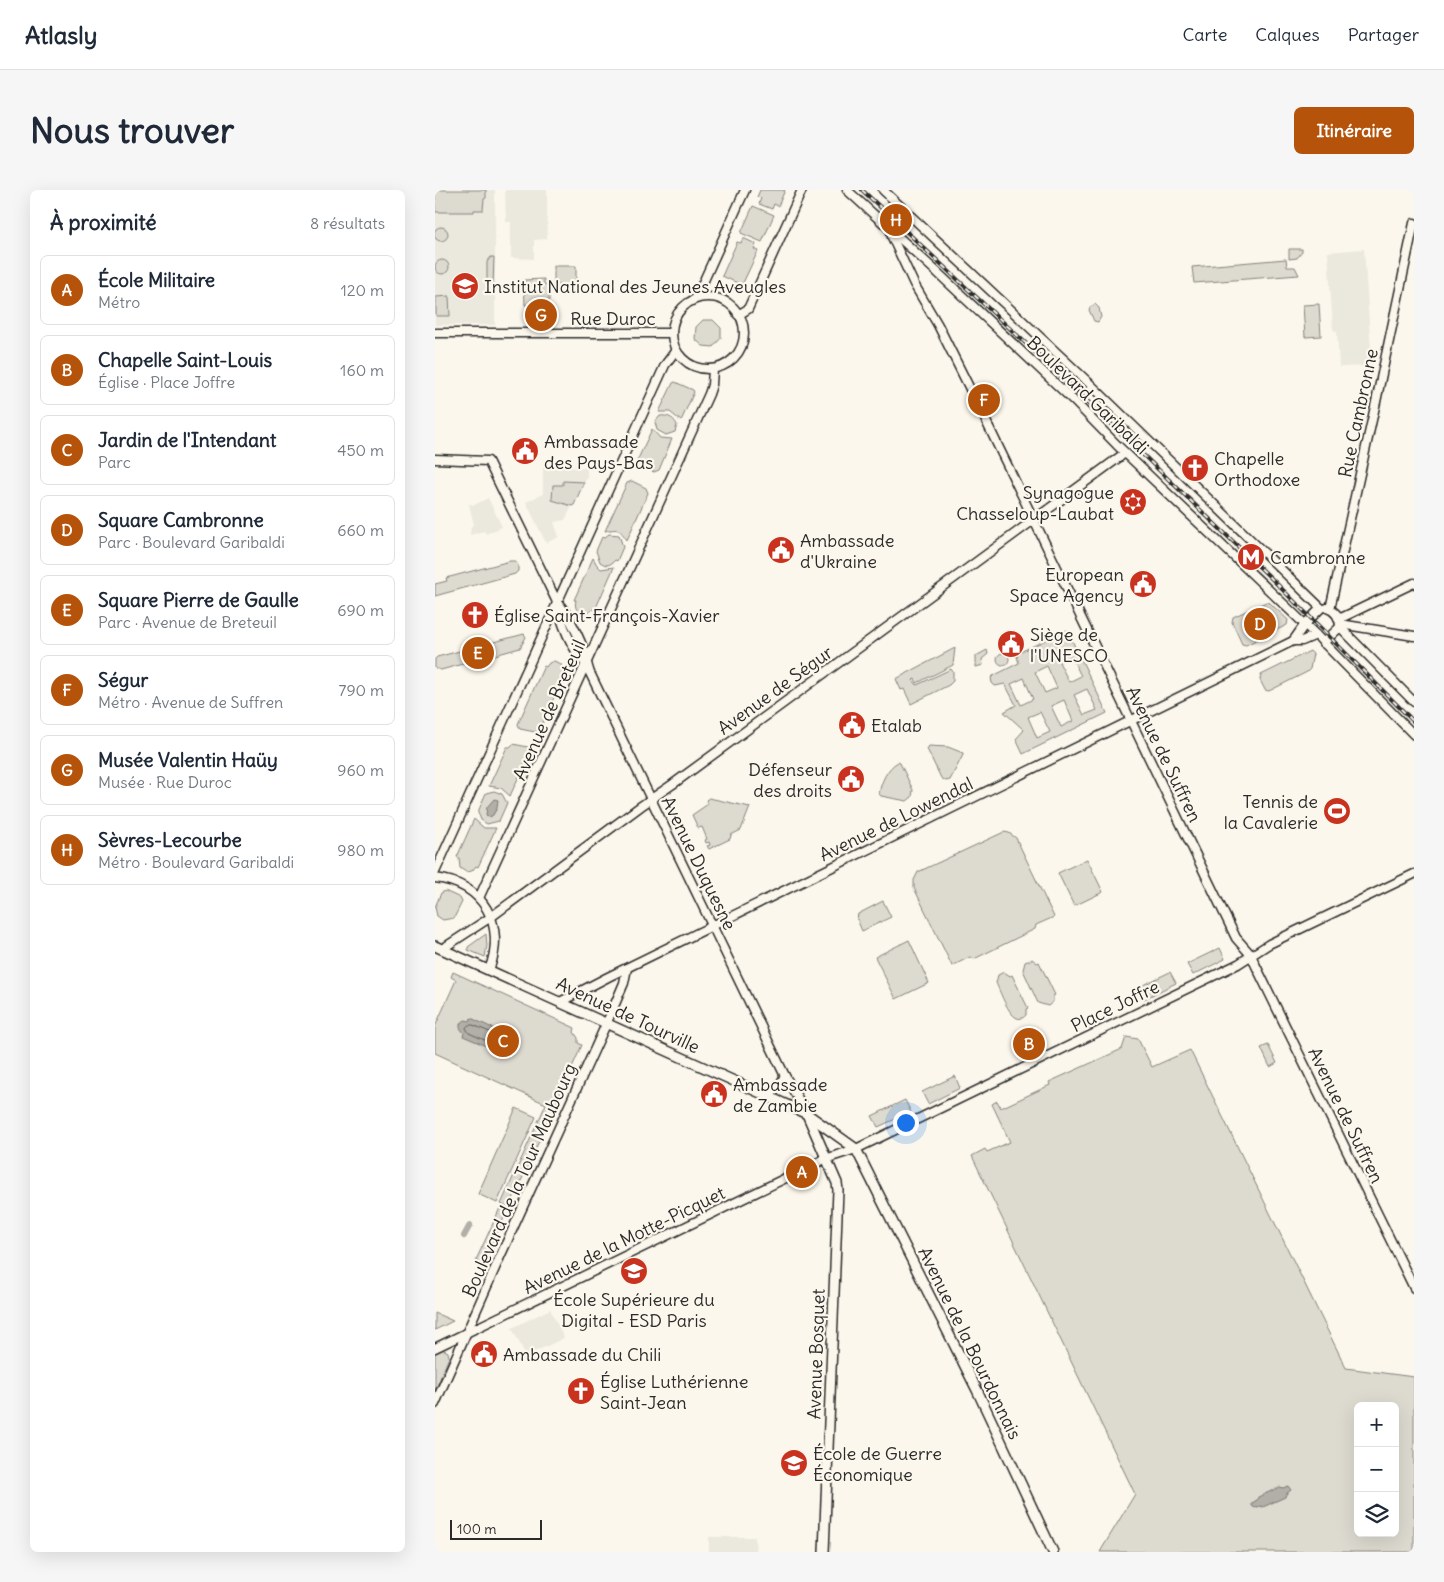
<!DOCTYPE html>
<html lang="fr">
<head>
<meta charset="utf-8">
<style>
	body { margin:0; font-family:Delius,sans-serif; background:#f6f6f7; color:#1f2937 }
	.controls { position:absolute; right:15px; bottom:15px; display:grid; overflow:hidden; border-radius:8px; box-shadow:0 5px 20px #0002 }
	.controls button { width:45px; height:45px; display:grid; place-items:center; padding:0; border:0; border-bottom:1px solid #e0e1e3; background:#fff; color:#1f2937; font:25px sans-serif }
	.scale { position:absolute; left:15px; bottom:12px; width:92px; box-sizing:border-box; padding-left:5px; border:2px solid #2b2b2b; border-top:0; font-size:14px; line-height:18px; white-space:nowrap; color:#2b2b2b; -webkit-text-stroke:4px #fbf7ec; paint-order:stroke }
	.you { position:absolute; left:470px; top:932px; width:18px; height:18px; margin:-12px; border:4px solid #fff; border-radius:50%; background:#1a73e8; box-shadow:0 0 0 8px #1a73e833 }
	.badge { display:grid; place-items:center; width:32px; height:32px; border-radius:50%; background:#b45309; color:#fff; font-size:16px; font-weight:700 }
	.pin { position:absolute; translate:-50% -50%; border:2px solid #fff; box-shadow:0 1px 5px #0006 }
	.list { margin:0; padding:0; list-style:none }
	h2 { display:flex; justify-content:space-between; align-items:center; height:65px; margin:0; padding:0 20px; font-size:21px }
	h2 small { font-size:16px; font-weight:400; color:#747a83 }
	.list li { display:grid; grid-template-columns:32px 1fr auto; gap:15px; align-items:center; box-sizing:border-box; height:70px; margin:0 10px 10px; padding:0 10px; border:1px solid #e0e1e3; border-radius:8px }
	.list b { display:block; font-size:19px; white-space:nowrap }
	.list p { margin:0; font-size:16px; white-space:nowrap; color:#747a83 }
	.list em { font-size:16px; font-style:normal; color:#747a83 }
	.icon { flex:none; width:28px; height:28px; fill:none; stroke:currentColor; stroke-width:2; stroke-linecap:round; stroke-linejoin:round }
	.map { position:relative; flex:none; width:979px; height:1362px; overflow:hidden; border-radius:8px }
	header { display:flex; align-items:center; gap:30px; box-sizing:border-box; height:70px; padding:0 25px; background:#fff; border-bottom:1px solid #e0e1e3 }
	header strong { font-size:24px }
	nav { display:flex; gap:28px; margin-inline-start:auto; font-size:18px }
	.intro { display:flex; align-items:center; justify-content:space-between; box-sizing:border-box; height:120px; padding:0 30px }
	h1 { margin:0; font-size:35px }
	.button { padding:12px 22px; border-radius:8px; background:#b45309; color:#fff; font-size:18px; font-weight:700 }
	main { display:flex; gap:30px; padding:0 30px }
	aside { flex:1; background:#fff; border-radius:8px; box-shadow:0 5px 20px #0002 }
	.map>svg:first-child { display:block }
</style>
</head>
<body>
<header>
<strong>Atlasly</strong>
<nav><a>Carte</a><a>Calques</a><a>Partager</a></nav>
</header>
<div class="intro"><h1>Nous trouver</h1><a class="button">Itinéraire</a></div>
<main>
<aside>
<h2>À proximité<small>8 résultats</small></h2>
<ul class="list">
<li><span class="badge">A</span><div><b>École Militaire</b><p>Métro</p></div><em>120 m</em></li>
<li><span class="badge">B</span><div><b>Chapelle Saint-Louis</b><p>Église · Place Joffre</p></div><em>160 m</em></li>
<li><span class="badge">C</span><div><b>Jardin de l'Intendant</b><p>Parc</p></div><em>450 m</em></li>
<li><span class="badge">D</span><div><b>Square Cambronne</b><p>Parc · Boulevard Garibaldi</p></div><em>660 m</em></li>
<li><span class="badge">E</span><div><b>Square Pierre de Gaulle</b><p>Parc · Avenue de Breteuil</p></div><em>690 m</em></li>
<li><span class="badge">F</span><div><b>Ségur</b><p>Métro · Avenue de Suffren</p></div><em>790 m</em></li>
<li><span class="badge">G</span><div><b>Musée Valentin Haüy</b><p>Musée · Rue Duroc</p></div><em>960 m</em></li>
<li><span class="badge">H</span><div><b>Sèvres-Lecourbe</b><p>Métro · Boulevard Garibaldi</p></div><em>980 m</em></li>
</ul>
</aside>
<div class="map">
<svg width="979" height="1362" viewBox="0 0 979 1362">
	<rect width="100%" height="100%" fill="#fbf7ec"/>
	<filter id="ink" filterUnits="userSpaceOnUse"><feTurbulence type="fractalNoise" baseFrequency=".02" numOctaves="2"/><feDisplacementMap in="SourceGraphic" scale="10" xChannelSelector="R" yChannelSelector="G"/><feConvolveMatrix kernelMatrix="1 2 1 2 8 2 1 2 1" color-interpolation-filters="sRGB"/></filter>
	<g filter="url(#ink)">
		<g fill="#ebe8de">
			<rect x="0" y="0" width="60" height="135"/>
			<polygon points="70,0 112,0 112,49 99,50 99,69 76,68 76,32 71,32"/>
			<polygon points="929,59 937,176 904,177 902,141 898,140 893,62"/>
			<polygon points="108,277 152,278 152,287 130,330 119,332 124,347 111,353 91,312 108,304"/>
			<polygon points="53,308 67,337 51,344 49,341 35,345 36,336 39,335 34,314 39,315"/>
			<polygon points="115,1119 129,1148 91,1166 77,1138"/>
			<polygon points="274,1347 320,1347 321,1362 274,1362"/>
		</g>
		<g fill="#dddad0" stroke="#84827e" fill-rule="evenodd">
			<polygon points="0,0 51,0 51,8 49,9 48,20 39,20 39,22 0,22"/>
			<polygon points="325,0 350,0 343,16 339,14 337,19 324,14 326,8 322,7"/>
			<polygon points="318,16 339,25 327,52 306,43"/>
			<circle cx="6" cy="44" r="7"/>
			<polygon points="308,48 321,54 319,59 323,61 307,95 287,86 302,52 306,53"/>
			<polygon points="854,59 867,59 867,62 862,68 854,69"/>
			<polygon points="56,67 59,67 58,95 52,95 52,72"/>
			<polygon points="851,69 852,77 860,77 864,85 759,93 757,77"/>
			<circle cx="7" cy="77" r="7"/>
			<polygon points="119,76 141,76 141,94 119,95"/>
			<polygon points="109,89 109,94 114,95 114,111 108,111 108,115 90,115 89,90"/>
			<polygon points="14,106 15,126 1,126 1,107"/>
			<polygon points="660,114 664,118 666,127 663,132 659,131 654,120 655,117"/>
			<polygon points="884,114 886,146 870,147 868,115"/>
			<polygon points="268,130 278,130 286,138 286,148 278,157 268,156 260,149 261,137"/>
			<polygon points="240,192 258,200 259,202 246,231 235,222 224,222 238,193"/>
			<path d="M225,226C233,225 239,228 242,235L240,242L231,245L222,240L220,232Z"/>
			<polygon points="217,239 225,248 237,249 224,280 219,282 204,275 202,271"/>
			<polygon points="128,291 149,292 139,315 137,316 117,310 118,295 128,295"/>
			<path d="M197,291L211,298L213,303L192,350C184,339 185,338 170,341L192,293Z"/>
			<path d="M174,344L184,345L188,357L182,371L180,370C175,376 171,376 165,372L161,361L167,347L169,348Z"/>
			<path d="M158,368L162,375L166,379L179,377L160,420L158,419L155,422L149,424C142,423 139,417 141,410H139Z"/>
			<polygon points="75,371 80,371 83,375 83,381 80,384 0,406 0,394 12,391 11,388"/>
			<polygon points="831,412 835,413 853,430 852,435 811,455 807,454 797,432 798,427"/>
			<path d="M632,440L672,523L588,564L581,549L589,540L569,522L581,515L570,494L560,496L557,493L556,488L558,486L584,473L582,467L583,463ZM636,466L646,486L634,492L624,472ZM612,476L622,498L610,503L600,482ZM589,488L598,509L586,515L576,494ZM652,499L662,520L649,525L639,505ZM629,510L638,531L626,537L616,516ZM605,522L615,542L602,548L593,527Z"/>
			<polygon points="89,444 91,447 85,458 6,480 0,478 0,469 2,467"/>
			<polygon points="520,458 518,475 482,493 480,489 478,490 482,495 516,479 518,482 518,491 514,495 476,514 469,499 466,500 461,489"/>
			<polygon points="552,460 553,464 547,469 548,475 541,477 541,466"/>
			<polygon points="875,461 878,464 875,479 872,482 834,501 830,500 825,490 826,485"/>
			<circle cx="568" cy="469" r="6"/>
			<polygon points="119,471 126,474 129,485 105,539 100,542 85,539 83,534 109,476 111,477 114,473"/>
			<polygon points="78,554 93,557 95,562 75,606 66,598 54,596 72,557 75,557"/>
			<polygon points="494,556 513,557 528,563 528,565 515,590 511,591 506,588 492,559"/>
			<path d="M463,572L465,573L478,600L477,607L472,611L446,606L444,604C446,592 452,578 463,572Z"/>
			<polygon points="59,601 67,604 72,613 64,631 52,634 46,630 43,622 51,603"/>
			<polygon points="274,608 315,617 306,640 296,645 295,649 274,659 272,656 275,655 274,652 271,653 270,650 272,649 267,637 263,638 257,625 273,614 271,610"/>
			<polygon points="39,629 49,638 61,638 43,677 41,676 37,681 31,682 25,678 24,668 22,667"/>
			<polygon points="569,642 574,643 581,648 619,727 601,735 600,739 539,769 535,767 517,776 479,698 479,690 483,682"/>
			<polygon points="652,669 668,702 639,716 623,683"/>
			<polygon points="10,701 25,708 27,712 19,728 8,730 2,726 0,717 6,703"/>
			<polygon points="448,711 456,727 427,741 422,729 423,724"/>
			<polygon points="51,744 52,756 50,767 33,760 33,757"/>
			<polygon points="474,750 494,793 461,809 440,767"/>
			<polygon points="785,758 790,769 758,785 752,774"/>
			<polygon points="597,769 602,773 604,772 620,805 618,806 618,812 613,816 603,813 588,780 590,772"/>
			<polygon points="18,782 140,838 139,842 143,848 143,853 147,855 74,1018 66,1014 111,914 0,863 0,837 21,790 16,787"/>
			<path d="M569,782L575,786L577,785L593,818L591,819V825C578,840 566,803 561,793L563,785Z"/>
			<polygon points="735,782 741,793 709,809 704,797"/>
			<path d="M691,847L703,849L717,877L755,860L911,1178L979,1187V1362H665L700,1304L537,966L550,959L552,962L575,952L557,914L562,911L566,918L615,895L614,892L687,859ZM923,1216H960V1343H923Z"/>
			<polygon points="833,855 842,873 835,877 826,858"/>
			<polygon points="520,886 525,898 493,914 487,902"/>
			<polygon points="470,910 476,922 443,937 437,926"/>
			<polygon points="81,918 101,927 62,1013 43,1004"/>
			<polygon points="65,1018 72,1021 49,1072 44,1074 41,1070"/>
			<polygon points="0,1123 18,1131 0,1140"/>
			<polygon points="7,1159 13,1162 14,1167 0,1201 0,1163"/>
		</g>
		<g fill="#b1afa7" stroke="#7b7a75">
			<polygon points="59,609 63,610 62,618 58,625 55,627 51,625 52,617"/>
			<polygon points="36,828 64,841 63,843 65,845 67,850 65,855 57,856 56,858 28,846 29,843 25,838 25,834 30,830 35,831"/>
			<polygon points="853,1296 856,1300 851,1304 850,1307 828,1317 825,1316 820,1318 817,1316 817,1313 822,1310 823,1307 845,1297 848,1298"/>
		</g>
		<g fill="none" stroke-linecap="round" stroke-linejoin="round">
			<polygon stroke="#61605d" stroke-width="1" points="34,835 38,835 57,843 60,850 54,852 34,843 31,838"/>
			<polyline stroke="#b1afa7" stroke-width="6" points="29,1046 35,1035"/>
			<g stroke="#2b2b2b" stroke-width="11">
				<g id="secondary">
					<polyline points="412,0 503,83 638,210 682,255 881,445 979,545"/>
					<polyline points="448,0 653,192 886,418"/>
					<polyline points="456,41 457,47 479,94 503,135 550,229 801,748 816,765 821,776 979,1098"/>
					<circle cx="273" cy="143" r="36"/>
					<polyline points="261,108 310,0"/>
					<polyline points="303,125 313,119 367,0"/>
					<polyline points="0,143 237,143"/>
					<path d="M0,269L53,271L122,412C125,431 137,460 151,474"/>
					<path d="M122,412C133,423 143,445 149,460C151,468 152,475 155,483L350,886L372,924"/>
					<polyline points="895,419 941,212 979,33"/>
					<polyline points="904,429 979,393"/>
					<polyline points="905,434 979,446"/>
					<polyline points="905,437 979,512"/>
					<polyline points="858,451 870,434 886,418"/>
					<path d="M888,453L905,437C905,428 901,421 892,418"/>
					<polyline points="0,682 230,175 241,160"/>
					<path d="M0,688C48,693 72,735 54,780"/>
					<polyline points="44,708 274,204 277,195 278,179"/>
					<polyline points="7,759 56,727 206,616 238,594 690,263"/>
					<polyline points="125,812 173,787 858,451 867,451 881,445"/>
					<polyline points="333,907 343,897 350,886"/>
					<polyline points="0,1158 390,969 421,959 803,774 834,754 979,684"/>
					<polyline points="0,1214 65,1067 177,821 189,793 192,778"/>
				</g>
			</g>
			<g stroke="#2b2b2b" stroke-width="12">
				<g id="primary">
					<polyline points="0,756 372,924 421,959 542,1200 618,1362"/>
					<polyline points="372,924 402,993 403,1000 389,1362"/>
				</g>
			</g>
			<use href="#secondary" stroke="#fbf7ec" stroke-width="8"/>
			<use href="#primary" stroke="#fbf7ec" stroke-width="9"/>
			<g stroke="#2b2b2b" stroke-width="4">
				<polyline id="rail" points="427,0 646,205 839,391 979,532"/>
			</g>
			<use href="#rail" stroke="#fbf7ec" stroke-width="2" stroke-dasharray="5.5" stroke-linecap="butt"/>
		</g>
	</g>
	<defs>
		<g id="school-disc" transform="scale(1.4375)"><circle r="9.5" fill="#c8321e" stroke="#fbf7ec"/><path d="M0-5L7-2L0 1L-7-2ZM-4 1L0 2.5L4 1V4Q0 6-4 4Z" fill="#fff"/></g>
		<g id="civic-disc" transform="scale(1.4375)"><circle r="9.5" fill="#c8321e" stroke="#fbf7ec"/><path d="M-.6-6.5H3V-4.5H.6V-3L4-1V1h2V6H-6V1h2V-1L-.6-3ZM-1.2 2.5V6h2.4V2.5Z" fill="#fff"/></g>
		<g id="church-disc" transform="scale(1.4375)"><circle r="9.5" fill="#c8321e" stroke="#fbf7ec"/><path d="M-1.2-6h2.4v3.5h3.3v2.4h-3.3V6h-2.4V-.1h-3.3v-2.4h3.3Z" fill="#fff"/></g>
		<g id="synagogue-disc" transform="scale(1.4375)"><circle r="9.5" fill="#c8321e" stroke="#fbf7ec"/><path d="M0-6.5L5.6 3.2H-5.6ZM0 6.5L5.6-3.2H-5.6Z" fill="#fff"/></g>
		<g id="metro-disc" transform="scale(1.4375)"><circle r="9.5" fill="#c8321e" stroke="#fbf7ec"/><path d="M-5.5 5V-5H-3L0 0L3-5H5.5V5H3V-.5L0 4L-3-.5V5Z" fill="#fff"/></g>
		<g id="stadium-disc" transform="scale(1.4375)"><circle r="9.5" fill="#c8321e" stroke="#fbf7ec"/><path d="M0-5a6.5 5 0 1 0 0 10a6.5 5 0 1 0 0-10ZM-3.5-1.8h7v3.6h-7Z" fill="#fff"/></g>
		<g id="university-disc" transform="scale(1.4375)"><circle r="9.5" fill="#c8321e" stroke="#fbf7ec"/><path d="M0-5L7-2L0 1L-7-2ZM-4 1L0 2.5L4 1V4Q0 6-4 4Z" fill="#fff"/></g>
	</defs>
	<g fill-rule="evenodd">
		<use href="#school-disc" x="30" y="96"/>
		<use href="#civic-disc" x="90" y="261"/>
		<use href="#church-disc" x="760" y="278"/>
		<use href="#synagogue-disc" x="698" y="312"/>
		<use href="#civic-disc" x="346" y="360"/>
		<use href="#metro-disc" x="816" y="367"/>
		<use href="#civic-disc" x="708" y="394"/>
		<use href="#church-disc" x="40" y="425"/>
		<use href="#civic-disc" x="576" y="454"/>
		<use href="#civic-disc" x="417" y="535"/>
		<use href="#civic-disc" x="416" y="589"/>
		<use href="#stadium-disc" x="902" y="621"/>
		<use href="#civic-disc" x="279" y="904"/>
		<use href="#university-disc" x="199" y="1081"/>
		<use href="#civic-disc" x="49" y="1164"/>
		<use href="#church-disc" x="146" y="1201"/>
		<use href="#university-disc" x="359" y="1273"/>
	</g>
	<g text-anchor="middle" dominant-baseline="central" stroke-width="4.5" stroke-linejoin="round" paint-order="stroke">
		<g font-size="18" fill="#2b2b2b" stroke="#fbf7ec" text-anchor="start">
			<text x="49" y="96">Institut National des Jeunes Aveugles</text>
			<text x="109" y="251">Ambassade<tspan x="109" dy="21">des Pays-Bas</tspan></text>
			<text x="779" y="268">Chapelle<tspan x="779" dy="21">Orthodoxe</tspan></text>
			<text x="679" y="302" text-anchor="end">Synagogue<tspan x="679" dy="21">Chasseloup-Laubat</tspan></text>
			<text x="365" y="350">Ambassade<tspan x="365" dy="21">d'Ukraine</tspan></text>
			<text x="835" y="367">Cambronne</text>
			<text x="689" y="384" text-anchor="end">European<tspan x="689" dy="21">Space Agency</tspan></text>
			<text x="59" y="425">Église Saint-François-Xavier</text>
			<text x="595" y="444">Siège de<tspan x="595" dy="21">l'UNESCO</tspan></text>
			<text x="436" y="535">Etalab</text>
			<text x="397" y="579" text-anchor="end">Défenseur<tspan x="397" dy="21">des droits</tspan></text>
			<text x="883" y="611" text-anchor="end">Tennis de<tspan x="883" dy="21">la Cavalerie</tspan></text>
			<text x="298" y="894">Ambassade<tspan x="298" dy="21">de Zambie</tspan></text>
			<text x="199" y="1109" text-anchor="middle">École Supérieure du<tspan x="199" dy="21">Digital - ESD Paris</tspan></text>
			<text x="68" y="1164">Ambassade du Chili</text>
			<text x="165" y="1191">Église Luthérienne<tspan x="165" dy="21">Saint-Jean</tspan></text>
			<text x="378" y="1263">École de Guerre<tspan x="378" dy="21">Économique</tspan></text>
		</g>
		<g font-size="18" fill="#2b2b2b" stroke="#fbf7ec">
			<text x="178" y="128">Rue Duroc</text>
			<text transform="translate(653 205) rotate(44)">Boulevard Garibaldi</text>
			<text transform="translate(923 223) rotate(-78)">Rue Cambronne</text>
			<text transform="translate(340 500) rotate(-36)">Avenue de Ségur</text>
			<text transform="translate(114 520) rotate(-66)">Avenue de Breteuil</text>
			<text transform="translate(729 564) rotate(64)">Avenue de Suffren</text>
			<text transform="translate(461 629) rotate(-26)">Avenue de Lowendal</text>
			<text transform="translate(264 673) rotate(64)">Avenue Duquesne</text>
			<text transform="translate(680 816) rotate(-26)">Place Joffre</text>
			<text transform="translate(193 825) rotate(25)">Avenue de Tourville</text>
			<text transform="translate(911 925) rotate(64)">Avenue de Suffren</text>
			<text transform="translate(84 990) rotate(-66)">Boulevard de la Tour Maubourg</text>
			<text transform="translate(189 1050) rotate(-26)">Avenue de la Motte-Picquet</text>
			<text transform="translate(535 1153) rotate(64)">Avenue de la Bourdonnais</text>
			<text transform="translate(381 1164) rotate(-88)">Avenue Bosquet</text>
		</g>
	</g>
</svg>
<div class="controls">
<button>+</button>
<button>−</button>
<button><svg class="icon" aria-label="layers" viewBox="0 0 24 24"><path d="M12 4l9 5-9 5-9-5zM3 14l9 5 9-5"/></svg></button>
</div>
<div class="scale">100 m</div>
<div class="you"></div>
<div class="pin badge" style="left:367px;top:982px">A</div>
<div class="pin badge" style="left:594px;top:854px">B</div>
<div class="pin badge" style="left:68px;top:851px">C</div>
<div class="pin badge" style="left:825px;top:434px">D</div>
<div class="pin badge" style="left:43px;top:463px">E</div>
<div class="pin badge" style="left:549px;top:210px">F</div>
<div class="pin badge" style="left:106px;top:125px">G</div>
<div class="pin badge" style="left:461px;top:30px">H</div>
</div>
</main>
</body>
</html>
